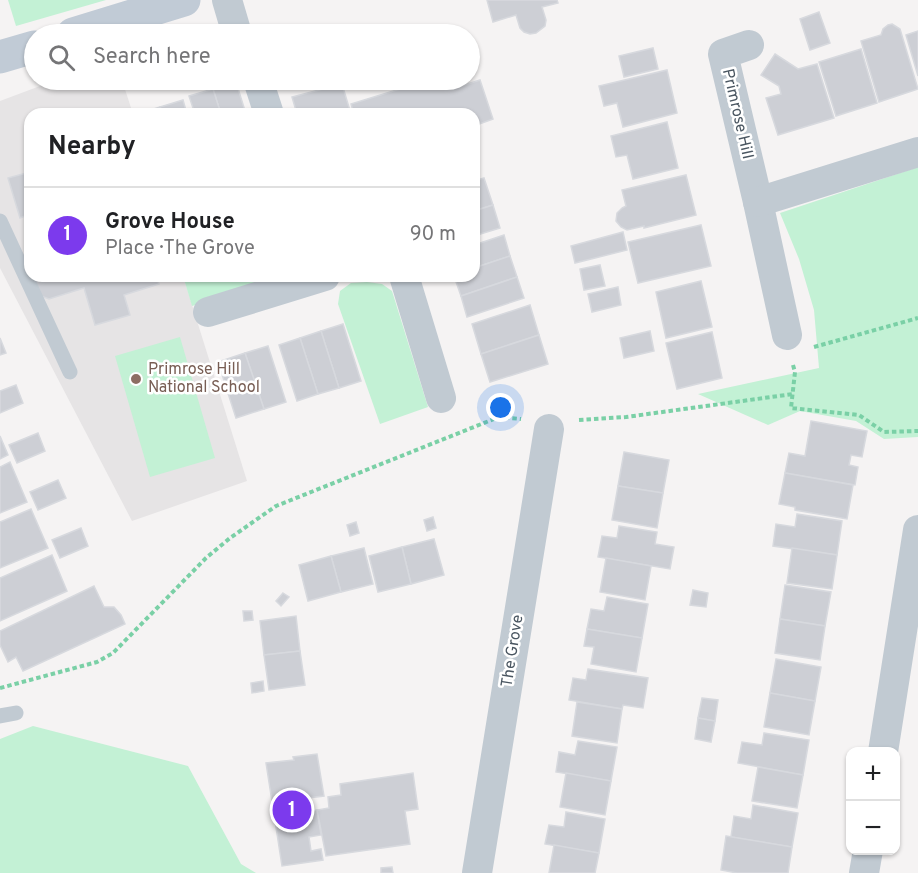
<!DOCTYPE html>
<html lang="en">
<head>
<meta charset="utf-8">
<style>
	body { margin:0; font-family:Overpass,sans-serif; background:#f6f6f6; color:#202124 }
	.controls { position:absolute; right:18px; bottom:18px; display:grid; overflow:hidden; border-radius:12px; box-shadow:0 2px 4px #0004 }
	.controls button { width:54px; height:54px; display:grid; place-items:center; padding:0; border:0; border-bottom:2px solid #e0e0e0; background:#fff; color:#202124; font:30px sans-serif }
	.you { position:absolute; left:501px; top:408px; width:21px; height:21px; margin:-15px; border:4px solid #fff; border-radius:50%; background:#1a73e8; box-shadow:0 0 0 9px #1a73e833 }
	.badge { display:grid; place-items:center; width:39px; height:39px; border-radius:50%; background:#7c3aed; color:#fff; font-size:20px; font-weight:700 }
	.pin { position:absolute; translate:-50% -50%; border:3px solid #fff; box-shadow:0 2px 6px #0006 }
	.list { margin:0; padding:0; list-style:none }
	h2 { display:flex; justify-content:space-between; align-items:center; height:78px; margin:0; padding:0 24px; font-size:26px }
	h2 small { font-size:20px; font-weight:400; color:#757577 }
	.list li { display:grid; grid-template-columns:39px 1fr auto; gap:18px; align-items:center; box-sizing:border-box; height:96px; padding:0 24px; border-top:2px solid #e0e0e0 }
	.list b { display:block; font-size:22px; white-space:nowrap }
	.list p { margin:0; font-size:20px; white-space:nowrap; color:#757577 }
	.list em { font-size:20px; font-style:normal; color:#757577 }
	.icon { flex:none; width:33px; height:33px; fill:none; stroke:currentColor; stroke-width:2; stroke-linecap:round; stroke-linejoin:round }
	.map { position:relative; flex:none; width:918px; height:873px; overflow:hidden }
	.search { position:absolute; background:#fff; box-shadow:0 2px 4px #0004; left:24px; top:24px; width:456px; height:66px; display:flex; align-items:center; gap:15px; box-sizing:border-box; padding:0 21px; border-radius:33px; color:#757577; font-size:22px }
	.panel { position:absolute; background:#fff; box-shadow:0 2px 4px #0004; left:24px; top:108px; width:456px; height:174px; border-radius:18px }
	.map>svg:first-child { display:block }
</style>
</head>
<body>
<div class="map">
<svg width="918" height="873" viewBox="0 0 918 873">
	<rect width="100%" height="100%" fill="#f5f3f3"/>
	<polygon fill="#e6e4e5" points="56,80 122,80 133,114 30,114 30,276 183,276 247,481 132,521 0,268 0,101"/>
	<g fill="#c3f1d5">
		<polygon points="8,0 106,0 16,26"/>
		<polygon points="918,167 918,437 884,439 856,421 800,411 768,425 698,394 819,368 814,310 799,259 780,213"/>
		<polygon points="183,276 269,276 260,285 192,306"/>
		<polygon points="367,282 382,284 392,291 428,407 380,424 338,304 340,291 351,283"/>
		<polygon points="180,337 215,458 150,477 115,356"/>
		<polygon points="33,726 188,766 241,864 256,873 0,873 0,739"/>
	</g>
	<g fill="#cdcfd5" stroke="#d7d9de" stroke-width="1.5">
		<polygon points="487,0 557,0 558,3 542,7 546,20 545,26 536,33 530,34 524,32 520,28 516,15 493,22"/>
		<polygon points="819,12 830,43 810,50 800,19"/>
		<polygon points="892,24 900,29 918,89 879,102 861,41 881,35 883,29 888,25"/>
		<polygon points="918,31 918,76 906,35"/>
		<polygon points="653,48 658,69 624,77 619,56"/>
		<polygon points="861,49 877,103 836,116 819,62"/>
		<polygon points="775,54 798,69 817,64 834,118 778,135 766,98 781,94 779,86 761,75"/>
		<polygon points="667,70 677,113 623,127 617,103 604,106 599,86"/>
		<polygon points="429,80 455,80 458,87 480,80 493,119 474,126 474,114 354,114 351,104"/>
		<polygon points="236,82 246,114 221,114 213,89"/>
		<polygon points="342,84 351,114 297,114 292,97"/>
		<polygon points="213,89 221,114 195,114 189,96"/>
		<polygon points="183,100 187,114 162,114 160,107"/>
		<polygon points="160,107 162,114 138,114"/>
		<polygon points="667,122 678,168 633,179 627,155 616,157 611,136"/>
		<polygon points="30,172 30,214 20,218 8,178"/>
		<polygon points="686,175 696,215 644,228 644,226 627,230 621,227 616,221 617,213 622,208 626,206 622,190"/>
		<polygon points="484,178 493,205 474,211 474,181"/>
		<polygon points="493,205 500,228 474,236 474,211"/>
		<polygon points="701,225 711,266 638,283 628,242"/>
		<polygon points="623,232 627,250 575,263 571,246"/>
		<polygon points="504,235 510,256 474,268 474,245"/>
		<polygon points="510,256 517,277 461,296 454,276 474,276 474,268"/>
		<polygon points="600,265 605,286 584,290 580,269"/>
		<polygon points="30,276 156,276 159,284 124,295 130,315 95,325 84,288 49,299 41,296"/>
		<polygon points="517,277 524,298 467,317 461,296"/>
		<polygon points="701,281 712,327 666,338 656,292"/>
		<polygon points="618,287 621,305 592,312 588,294"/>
		<polygon points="530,305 539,335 481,354 472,324"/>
		<polygon points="343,324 361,381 339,388 321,331"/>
		<polygon points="321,331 339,388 318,394 300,338"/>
		<polygon points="650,331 654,351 624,358 620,338"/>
		<polygon points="712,332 722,378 677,389 666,343"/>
		<polygon points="539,335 548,364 490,382 481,354"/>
		<polygon points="0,338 6,353 0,355"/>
		<polygon points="300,338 318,394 297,401 279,345"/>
		<polygon points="268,346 286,402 264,409 245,353"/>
		<polygon points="245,353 264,409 236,418 218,362"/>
		<polygon points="16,385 23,403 0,413 0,391"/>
		<polygon points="811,421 867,431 862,457 851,455 849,465 858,467 855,485 785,473 789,453 805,456"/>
		<polygon points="38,433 45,451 17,463 9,445"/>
		<polygon points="0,436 8,455 0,459"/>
		<polygon points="624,452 669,460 663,493 618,486"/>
		<polygon points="10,462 27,502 0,513 0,467"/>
		<polygon points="785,473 853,485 847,519 795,510 795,507 779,504"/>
		<polygon points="58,480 66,498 38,510 30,492"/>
		<polygon points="618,486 663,493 657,528 612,520"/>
		<polygon points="31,509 48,548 0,568 0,522"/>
		<polygon points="797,514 842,521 837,555 773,546 776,524 795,527"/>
		<polygon points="433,517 436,528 427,531 424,520"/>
		<polygon points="356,522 359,533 350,536 347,525"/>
		<polygon points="619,526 657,532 655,544 674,547 670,569 598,557 602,536 617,538"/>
		<polygon points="81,528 88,546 60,558 52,540"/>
		<polygon points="434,539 444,575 411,584 402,547"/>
		<polygon points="402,547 411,584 378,592 369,556"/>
		<polygon points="364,548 373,584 341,592 331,556"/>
		<polygon points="792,548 837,555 832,589 787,583"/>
		<polygon points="52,555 67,591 0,621 0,578"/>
		<polygon points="331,556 341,592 308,601 299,565"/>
		<polygon points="606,558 651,566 645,600 600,592"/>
		<polygon points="785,585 831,592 825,626 780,619"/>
		<polygon points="94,586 104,607 114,607 121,615 125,624 23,671 16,657 8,662 0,645 0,631"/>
		<polygon points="693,590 708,593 706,607 690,605"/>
		<polygon points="283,593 289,597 281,606 276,601"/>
		<polygon points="607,597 648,604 642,638 587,629 591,609 604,611"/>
		<polygon points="243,611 252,611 253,620 244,621"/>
		<polygon points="296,616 300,651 264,655 260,621"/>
		<polygon points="780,619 825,626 820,660 775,653"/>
		<polygon points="587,629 642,638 636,672 591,664 594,647 584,646"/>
		<polygon points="300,651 305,685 269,690 264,655"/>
		<polygon points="776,659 821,667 815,701 770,693"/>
		<polygon points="588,669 648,678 643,708 623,705 622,709 569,700 573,678 586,680"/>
		<polygon points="263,681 264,691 252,693 251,683"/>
		<polygon points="770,693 815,701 809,735 764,727"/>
		<polygon points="702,698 718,700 715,721 698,718"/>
		<polygon points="577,702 622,709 617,743 572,736"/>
		<polygon points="698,718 715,721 711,742 695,739"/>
		<polygon points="764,733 809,740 803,775 738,763 742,742 762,745"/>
		<polygon points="578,741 617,747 611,781 556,772 559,752 575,755"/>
		<polygon points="317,754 324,796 308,798 311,811 317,810 321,835 309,837 311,851 321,849 323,860 282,866 266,763 294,760 293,757"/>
		<polygon points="758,767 803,775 797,808 752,801"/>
		<polygon points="413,773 418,809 405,811 410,844 326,856 317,810 329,808 328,797 341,795 340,784"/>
		<polygon points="566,773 611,781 605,815 560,807"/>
		<polygon points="753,805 798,813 792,847 731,837 734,816 751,819"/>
		<polygon points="566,812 605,819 599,853 545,844 549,825 564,827"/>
		<polygon points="726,836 792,847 788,873 737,873 721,870"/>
		<polygon points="554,845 599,853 595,873 549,873"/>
		<polygon points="392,867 393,873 381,873 381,868"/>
	</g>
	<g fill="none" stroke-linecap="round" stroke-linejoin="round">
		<g stroke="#7ad0a6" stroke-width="4" stroke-dasharray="4.5 3" stroke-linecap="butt">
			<polyline points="814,347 918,318"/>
			<polyline points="793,365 795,372 791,408 859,415 884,432 918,431"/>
			<polyline points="579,420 626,417 793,394"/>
			<polyline points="0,688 97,662 113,653 206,558 230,538 276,506 499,417 521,419"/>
		</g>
		<g stroke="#c1cad2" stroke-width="15">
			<polyline points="0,221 70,372"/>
			<polyline points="0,716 16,713"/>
		</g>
		<g stroke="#c1cad2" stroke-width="30">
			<polyline points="227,0 237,34"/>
			<polyline points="749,45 723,54 758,202 787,335"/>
			<polyline points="258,80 269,114"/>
			<polyline points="758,202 918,152"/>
			<polyline points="404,276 441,398"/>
			<polyline points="208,312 325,276"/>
			<polyline points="883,752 918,530"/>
			<polyline points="477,873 549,429"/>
			<polyline points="864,873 868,850"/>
		</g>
		<g stroke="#c1cbd6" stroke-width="33">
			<polyline points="73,34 184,0"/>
			<polyline points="0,57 34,47"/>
		</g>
	</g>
	<circle fill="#8d6e63" stroke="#fff" stroke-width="2" cx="136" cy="379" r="6"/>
	<g text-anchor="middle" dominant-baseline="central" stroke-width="5" stroke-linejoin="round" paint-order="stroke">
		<g font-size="16" fill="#4a5661" stroke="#fff">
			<text transform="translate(737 114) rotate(77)">Primrose Hill</text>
			<text transform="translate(513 651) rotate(-81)">The Grove</text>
		</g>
		<g font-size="16" fill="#785e54" stroke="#fff" text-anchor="start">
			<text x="148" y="370">Primrose Hill<tspan x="148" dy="18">National School</tspan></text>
		</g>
	</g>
</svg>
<div class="controls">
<button>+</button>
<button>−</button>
</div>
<div class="you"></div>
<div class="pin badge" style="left:292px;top:810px">1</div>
<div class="search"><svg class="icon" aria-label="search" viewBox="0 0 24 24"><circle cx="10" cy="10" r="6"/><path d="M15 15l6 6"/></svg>Search here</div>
<section class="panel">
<h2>Nearby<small></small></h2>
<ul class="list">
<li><span class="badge">1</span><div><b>Grove House</b><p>Place · The Grove</p></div><em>90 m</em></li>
</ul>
</section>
</div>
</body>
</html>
